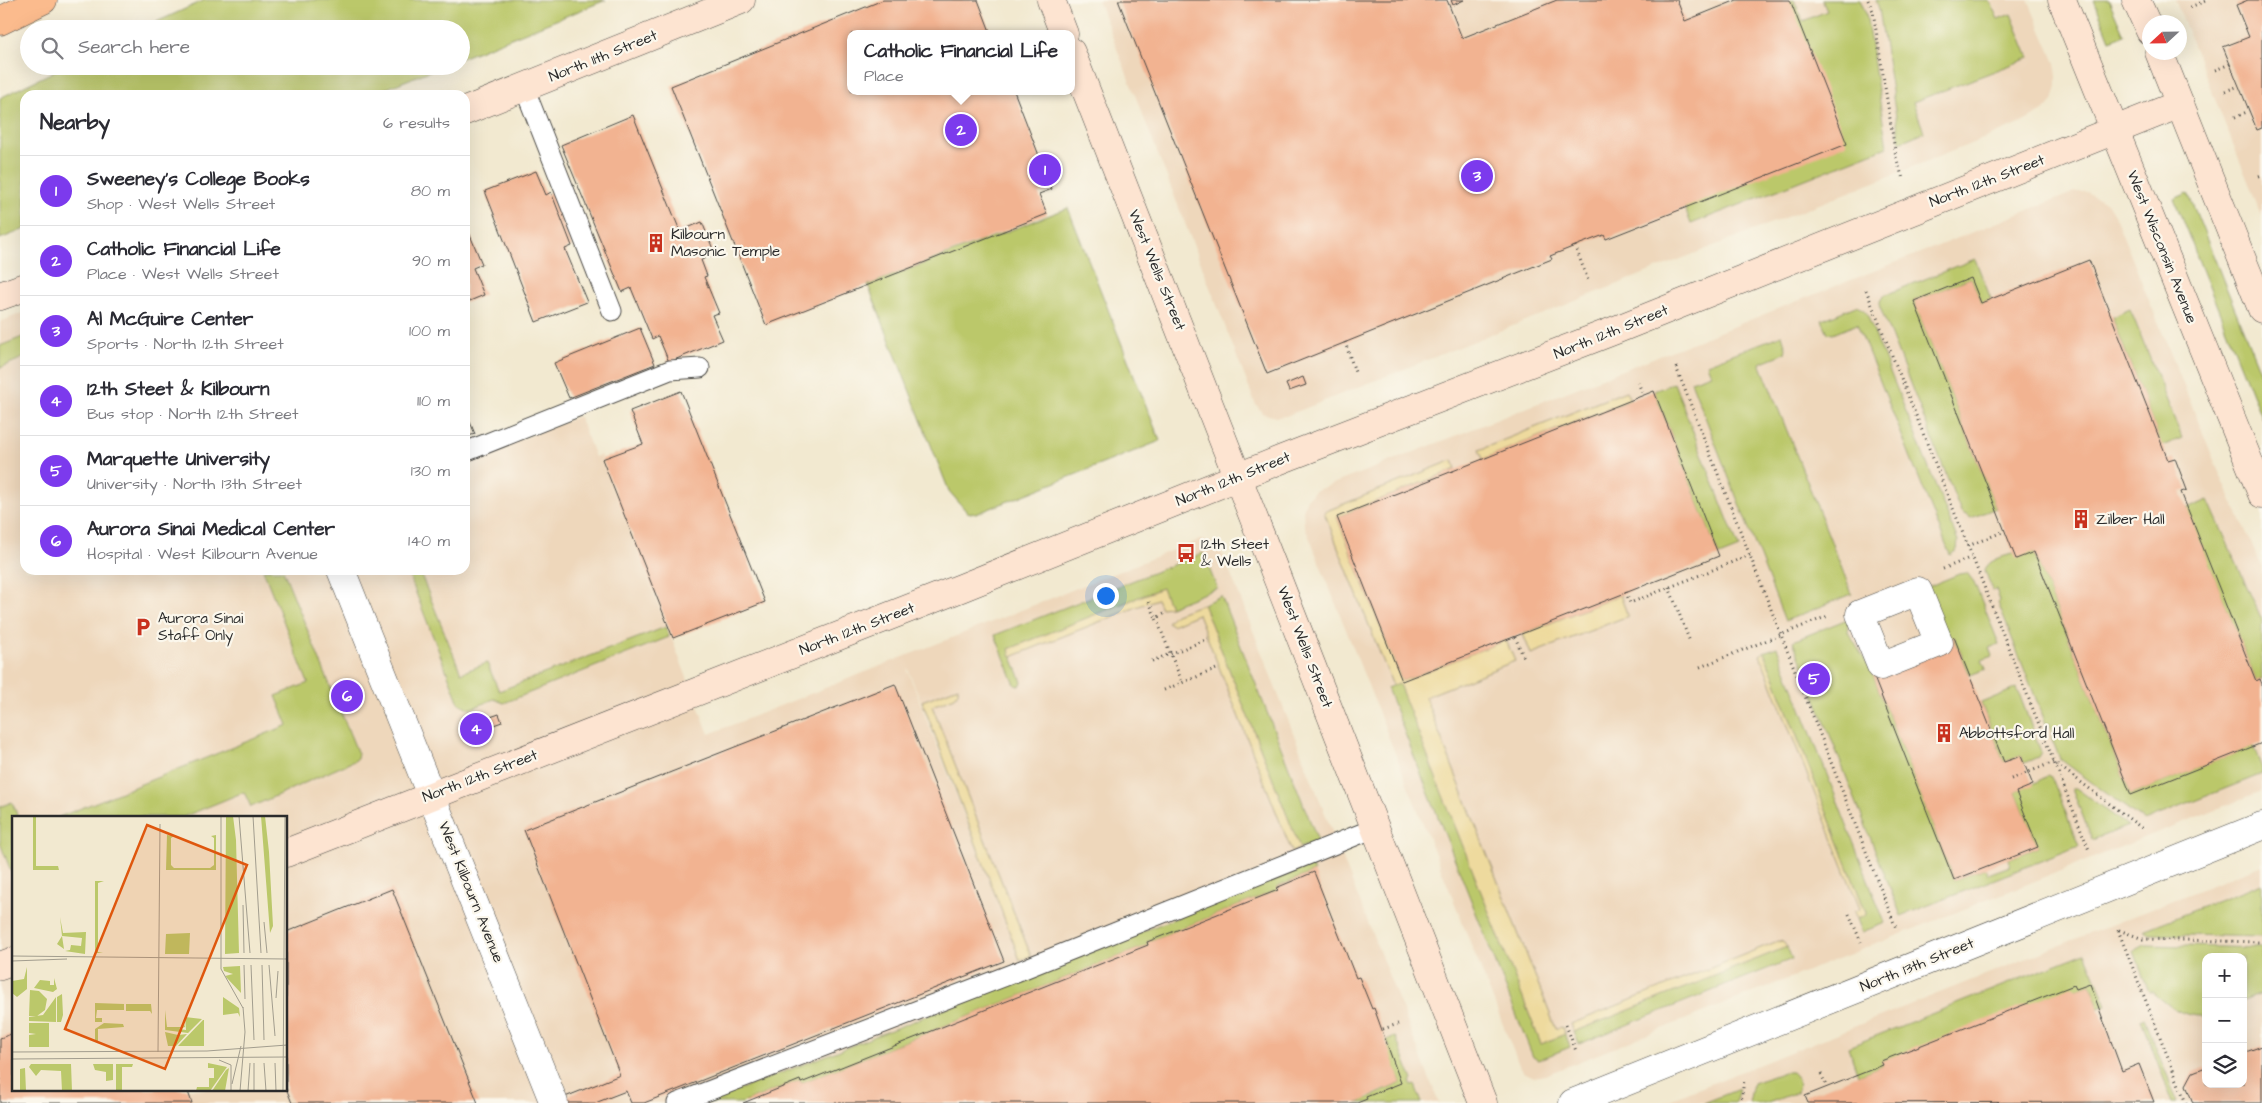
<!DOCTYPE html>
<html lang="en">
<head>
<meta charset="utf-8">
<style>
	body { margin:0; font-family:"Architects Daughter",sans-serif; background:#f2f2f3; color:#2b2b33 }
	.controls { position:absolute; right:15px; bottom:15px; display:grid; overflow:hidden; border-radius:10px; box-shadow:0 5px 20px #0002 }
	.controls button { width:45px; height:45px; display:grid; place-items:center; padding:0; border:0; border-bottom:1px solid #e1e1e2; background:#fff; color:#2b2b33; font:25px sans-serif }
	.compass { position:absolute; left:2142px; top:15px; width:45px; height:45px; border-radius:50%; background:#fff; box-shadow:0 5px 20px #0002; rotate:248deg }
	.you { position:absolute; left:1105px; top:595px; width:18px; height:18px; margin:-12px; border:4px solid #fff; border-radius:50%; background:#1a73e8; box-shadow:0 0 0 8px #1a73e833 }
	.badge { display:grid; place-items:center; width:32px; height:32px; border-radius:50%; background:#7c3aed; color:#fff; font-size:16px; font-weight:700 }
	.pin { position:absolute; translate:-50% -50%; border:2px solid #fff; box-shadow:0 1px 5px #0006 }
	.popup { position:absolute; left:847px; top:30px; width:228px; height:65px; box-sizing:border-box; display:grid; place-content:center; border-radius:10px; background:#fff; filter:drop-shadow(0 1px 4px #0005); font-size:16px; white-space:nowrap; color:#7c7c81 }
	.popup b { font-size:19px; color:#2b2b33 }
	.popup::after { content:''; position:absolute; left:50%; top:100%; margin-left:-10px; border:10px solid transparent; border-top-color:#fff }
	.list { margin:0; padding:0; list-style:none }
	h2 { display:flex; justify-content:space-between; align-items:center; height:65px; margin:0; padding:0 20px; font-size:21px }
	h2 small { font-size:16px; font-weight:400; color:#7c7c81 }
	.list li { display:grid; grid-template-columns:32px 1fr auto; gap:15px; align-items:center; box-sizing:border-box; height:70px; padding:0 20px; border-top:1px solid #e1e1e2 }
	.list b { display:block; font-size:19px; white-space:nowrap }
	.list p { margin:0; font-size:16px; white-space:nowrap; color:#7c7c81 }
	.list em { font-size:16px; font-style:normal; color:#7c7c81 }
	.icon { flex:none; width:28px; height:28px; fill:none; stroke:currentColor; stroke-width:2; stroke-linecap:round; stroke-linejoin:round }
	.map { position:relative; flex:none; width:2262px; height:1103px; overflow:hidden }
	.search { position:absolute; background:#fff; box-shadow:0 5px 20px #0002; left:20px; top:20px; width:450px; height:55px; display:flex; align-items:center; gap:12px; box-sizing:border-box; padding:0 18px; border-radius:28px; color:#7c7c81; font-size:19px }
	.panel { position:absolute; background:#fff; box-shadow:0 5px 20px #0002; left:20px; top:90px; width:450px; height:485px; border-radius:15px }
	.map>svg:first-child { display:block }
</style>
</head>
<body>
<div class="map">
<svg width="2262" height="1103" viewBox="0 0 2262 1103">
	<rect width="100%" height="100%" fill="#fbf7ec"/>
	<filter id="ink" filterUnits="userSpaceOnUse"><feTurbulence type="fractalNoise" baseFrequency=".02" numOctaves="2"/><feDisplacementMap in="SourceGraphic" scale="10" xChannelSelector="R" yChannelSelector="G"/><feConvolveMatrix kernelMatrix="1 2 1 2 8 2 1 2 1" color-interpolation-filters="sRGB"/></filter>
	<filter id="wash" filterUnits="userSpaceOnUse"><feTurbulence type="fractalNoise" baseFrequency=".0096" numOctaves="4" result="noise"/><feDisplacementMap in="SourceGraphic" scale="20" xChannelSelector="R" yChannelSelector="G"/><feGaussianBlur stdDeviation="1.12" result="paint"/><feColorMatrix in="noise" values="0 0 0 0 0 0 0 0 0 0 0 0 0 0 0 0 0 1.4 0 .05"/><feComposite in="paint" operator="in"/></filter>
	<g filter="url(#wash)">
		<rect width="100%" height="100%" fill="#f2e9d0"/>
		<g fill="#eed7bb" fill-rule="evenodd">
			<polygon points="1098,0 2028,0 2055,63 2057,75 2057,86 2053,101 2045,110 2018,125 1286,416 1276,417 1262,413 1255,403"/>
			<polygon points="2175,0 2262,0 2262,216"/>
			<polygon points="2075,192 2087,192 2096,197 2107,203 2114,214 2218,470 2262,567 2262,791 1545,1075 1534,1077 1524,1072 1519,1065 1304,524 1303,510 1307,499 1315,491"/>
			<path d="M25,312V570H465V462L579,416L595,457L600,455L709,734L1183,546L1200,540L1214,543L1224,557L1439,1103H0V322ZM908,669L972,831L996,897L907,669ZM14,817H286V1089H14Z"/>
			<path d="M2262,865V1103H1662ZM2206,957H2243V1084H2206Z"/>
		</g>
		<g fill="#bbc86a" stroke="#737a4a">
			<polygon points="205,0 606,0 461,58 461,29 141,29"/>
			<polygon points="1790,0 1794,0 1803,21 1827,11 1822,0 1860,0 1866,13 1887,147 1691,224 1685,208"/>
			<polygon points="1876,0 1989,0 1998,19 2011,14 2029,58 1913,102 1924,132 1900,142 1879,9"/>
			<polygon points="2094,0 2109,0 2124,35 2110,40"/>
			<polygon points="65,66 442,66 370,95 25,95 25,229 0,239 0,98"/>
			<polygon points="2188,193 2262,376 2262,419 2174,199"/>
			<polygon points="1068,208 1160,441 976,514 967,512 949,491 868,285"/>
			<polygon points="1975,259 1991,299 1981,303 1971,278 1914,301 1996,508 1971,518 1961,512 1879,305 1881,299 1885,295"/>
			<polygon points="1858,305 1866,312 1958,541 1957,550 1950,555 1857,324 1833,334 1828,333 1822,320"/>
			<polygon points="2130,309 2182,438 2162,446 2112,317"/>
			<polygon points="1782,335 1786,348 1785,353 1760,363 1852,594 1785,621 1691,381 1711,374 1707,364"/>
			<polygon points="25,336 25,357 0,368 0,346"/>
			<polygon points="1674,383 1739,548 1719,556 1654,391"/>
			<polygon points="2208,500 2262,620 2262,679 2256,681 2187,509"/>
			<path d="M2034,552L2131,795L2253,746L2262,768V774L2144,821L2060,759L2051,737L2054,735L2049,723L2046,724L1998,603L2000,601L1996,589L1992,590L1985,570C1989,556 2021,552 2034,552Z"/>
			<polygon points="1203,553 1217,588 1170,607 1162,588 1009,649 1022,682 1020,686 1015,685 995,635"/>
			<polygon points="263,570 283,570 358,754 356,760 251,807 244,792 183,817 59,817 288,725 276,696 308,683"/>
			<polygon points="407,570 419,570 461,673 487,663 499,691 666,627 669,637 504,703 494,699 470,709 459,703"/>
			<polygon points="1967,573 1974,582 1999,644 1989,648 1992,656 1982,660 1986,669 1970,675 1954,637 1939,643 1918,591 1959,574"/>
			<polygon points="1221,596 1318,841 1300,848 1203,604"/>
			<polygon points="1850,618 1848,632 1871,670 1954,880 1985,868 1988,874 2010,866 2008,859 2038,847 2016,792 2048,776 2052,778 2079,846 1901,916 1793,641"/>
			<polygon points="1777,647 1885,923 1862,932 1857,919 1865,916 1866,913 1764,652"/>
			<polygon points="1399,683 1541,1044 1565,1034 1570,1047 1538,1060 1533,1057 1387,688"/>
			<polygon points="2017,688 2041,752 2038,757 2024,763 2021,756 2004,762 1981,703"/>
			<polygon points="2072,788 2076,788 2128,826 2092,840"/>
			<polygon points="12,802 18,817 14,817 14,879 0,843 0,807"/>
			<polygon points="1311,865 1314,872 1277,887 1278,890 1147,942 1148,945 801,1083 800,1080 742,1103 705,1103"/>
			<polygon points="2262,884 2262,937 2149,934 2143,930"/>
			<path d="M2145,945L2262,948V994L2243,1001V957H2206V1016C2181,1017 2170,1007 2153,992H2149L2134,951Z"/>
			<polygon points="1787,947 1792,959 1579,1044 1574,1032"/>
			<polygon points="2085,953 2107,1005 2099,1008 2090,984 1882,1061 1883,1065 1858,1075 1848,1047"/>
			<polygon points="2144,1018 2178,1103 2173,1103 2141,1019"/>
			<polygon points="1395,1036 1413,1080 1410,1082 1412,1086 1415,1085 1422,1103 1357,1103 1401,1083 1387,1049 1390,1047 1387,1040"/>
			<path d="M1784,1072H1792C1799,1078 1800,1084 1797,1092L1768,1103H1749L1753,1083Z"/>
			<polygon points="1739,1089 1735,1103 1704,1103"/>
		</g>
		<g fill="#eeda9e" stroke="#8c8264">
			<polygon points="1626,391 1630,400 1483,459 1479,450"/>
			<polygon points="1453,460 1456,469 1337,517 1402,681 1506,640 1515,661 1425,697 1556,1029 1562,1027 1565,1034 1541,1044 1399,684 1393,686 1324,512"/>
			<polygon points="1162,588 1170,607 1161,608 1157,599 1011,657 1009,649"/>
			<polygon points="1620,595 1628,616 1531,654 1523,634"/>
			<polygon points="1203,604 1300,848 1292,852 1198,614 1172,625 1167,622 1175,614"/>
			<polygon points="1764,652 1866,913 1865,916 1857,919 1854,912 1860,909 1760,655"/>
			<polygon points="958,687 958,693 955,697 932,706 1030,953 1031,956 1020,960 922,701"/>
			<polygon points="1778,941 1783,942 1787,947 1574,1032 1571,1024"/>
		</g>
		<g id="blocks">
			<g fill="#f2b391">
				<polygon points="883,0 978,0 991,34 851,34 851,91 1014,91 1052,189 1039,194 1047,214 766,325 671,86"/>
				<polygon points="1118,0 1447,0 1462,38 1557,0 1677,0 1685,21 1737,0 1790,0 1847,144 1606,239 1604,235 1575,246 1550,256 1552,259 1267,374"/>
				<polygon points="1451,0 1464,0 1453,5"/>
				<polygon points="2248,0 2262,0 2262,128 2257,130 2223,47 2249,37 2236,5"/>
				<polygon points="633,115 680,231 702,222 715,254 701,260 707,276 704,277 719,313 712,315 723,340 669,362 658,336 652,339 631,288 622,292 561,145"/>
				<polygon points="536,171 546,195 551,192 572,246 565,249 587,302 536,322 485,191"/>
				<polygon points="465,223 482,264 473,268 484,295 465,303"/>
				<polygon points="2089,260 2168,460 2175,458 2176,461 2187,490 2181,492 2256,681 2260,679 2262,684 2262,743 2131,795 2034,552 2016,559 1914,301 1971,278 1981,303"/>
				<polygon points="640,328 655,364 569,398 554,363"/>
				<polygon points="1303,377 1306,385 1289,391 1286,384"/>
				<polygon points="681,391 765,602 673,638 602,459 643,444 630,411"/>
				<polygon points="1654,391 1719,556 1402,681 1337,517"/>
				<polygon points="465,410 475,434 465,437"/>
				<polygon points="1954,637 2004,762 2021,756 2033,785 2016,792 2038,847 1954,880 1871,670"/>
				<polygon points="895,684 1004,961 644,1103 631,1103 626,1091 595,1103 550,1103 620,1075 524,830"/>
				<polygon points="499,714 502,722 488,727 485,719"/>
				<polygon points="1314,872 1356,978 1359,977 1372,1009 1374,1008 1401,1083 1366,1097 1367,1099 1357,1103 743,1103 800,1080 801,1083 1148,945 1147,942 1278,890 1276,888"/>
				<polygon points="392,889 478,1103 292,1103 286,1088 286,932"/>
				<polygon points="2090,984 2122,1071 2139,1064 2154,1102 1808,1103 1805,1096 1883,1065 1881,1061 2074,985 2076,989"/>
				<polygon points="14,1033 14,1089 187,1089 192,1103 0,1103 0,1038"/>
				<polygon points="2262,1046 2262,1103 2193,1103 2186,1085 2193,1072 2206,1067 2206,1084 2243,1084 2243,1053"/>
			</g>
		</g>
	</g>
	<g filter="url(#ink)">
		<use href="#blocks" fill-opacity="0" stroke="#494844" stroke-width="1"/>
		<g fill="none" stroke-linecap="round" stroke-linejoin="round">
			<g stroke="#494844" stroke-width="21">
				<g id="lane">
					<polyline points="524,87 612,311"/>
					<polyline points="465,452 670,370 700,368"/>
					<polyline points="677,1103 1024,969 1375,828"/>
				</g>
			</g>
			<g stroke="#494844" stroke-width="29">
				<g id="street">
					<polyline points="341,570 554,1103"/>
					<polygon points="1918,591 1939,643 1881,666 1860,614"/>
					<polyline points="1573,1103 2262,826"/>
				</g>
			</g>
			<g stroke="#494844" stroke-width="29">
				<g id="secondary">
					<polyline points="1051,0 1064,34"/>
					<polyline points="2062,0 2262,494"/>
					<polyline points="2136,0 2150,31"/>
					<polyline points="1071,52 1483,1103"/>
					<polyline points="2159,52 2262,309"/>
					<polyline points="465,111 741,0"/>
					<polyline points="0,296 25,287"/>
					<polyline points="286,853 961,588 1285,458 1613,331 2180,104"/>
					<polyline points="0,966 14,961"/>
				</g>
			</g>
			<g stroke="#494844" stroke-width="29">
				<polyline id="highway" points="0,21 43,0"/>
			</g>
			<g stroke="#494844" stroke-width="3" stroke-dasharray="1 4" stroke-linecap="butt">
				<polyline points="1868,0 1873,11 1896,157 1903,179"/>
				<polyline points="2190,7 2208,0"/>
				<polyline points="2215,70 2230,64"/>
				<polyline points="2225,91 2239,86"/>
				<polyline points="2235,117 2249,111"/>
				<polyline points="2259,176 2262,175"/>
				<polyline points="1575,246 1588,280"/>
				<polyline points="1866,290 2089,850"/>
				<polyline points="1345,342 1355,372"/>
				<polyline points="1676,367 1896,928"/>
				<polyline points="1638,382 1643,395"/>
				<polyline points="1968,546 2005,531"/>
				<polyline points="1943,569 1972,557"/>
				<polyline points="1669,587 1690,642"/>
				<polyline points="1626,592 1630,603 1750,555"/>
				<polyline points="1149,602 1156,618"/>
				<polyline points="1164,614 1156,618 1182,682"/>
				<polyline points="1515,637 1524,658"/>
				<polyline points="1152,661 1208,639"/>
				<polyline points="1700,667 1828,616"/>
				<polyline points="1164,690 1219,668"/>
				<polyline points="2011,779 2054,762 2143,829"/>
				<polyline points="1849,914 1861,942"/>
				<polyline points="2118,930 2186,1103"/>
				<polyline points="2119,930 2143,939 2262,942"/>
				<polyline points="1566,1025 1576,1051"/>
				<polyline points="1383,1029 1398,1024"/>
				<polyline points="1821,1074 1827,1087"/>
				<polyline points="1741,1103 1744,1080"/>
			</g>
			<use href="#lane" stroke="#fff" stroke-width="19"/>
			<use href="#street" stroke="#fff" stroke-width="28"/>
			<use href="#secondary" stroke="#fde4d1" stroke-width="28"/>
			<use href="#highway" stroke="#fbbb8d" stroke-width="28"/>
		</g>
	</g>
	<defs>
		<g id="building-bare" transform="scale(1.5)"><path d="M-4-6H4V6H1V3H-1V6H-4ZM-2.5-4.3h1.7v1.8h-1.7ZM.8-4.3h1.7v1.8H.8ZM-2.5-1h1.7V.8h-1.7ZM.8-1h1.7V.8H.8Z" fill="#c8321e" stroke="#fbf7ec" stroke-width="2.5" paint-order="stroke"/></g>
		<g id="bus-bare" transform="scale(1.5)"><path d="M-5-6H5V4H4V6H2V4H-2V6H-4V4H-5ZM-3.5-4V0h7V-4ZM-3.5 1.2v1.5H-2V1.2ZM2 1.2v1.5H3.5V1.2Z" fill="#c8321e" stroke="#fbf7ec" stroke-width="2.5" paint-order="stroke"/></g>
		<g id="parking-bare" transform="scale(1.5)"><path d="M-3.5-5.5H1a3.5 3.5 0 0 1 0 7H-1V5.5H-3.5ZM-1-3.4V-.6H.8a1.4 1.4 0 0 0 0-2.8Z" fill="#c8321e" stroke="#fbf7ec" stroke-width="2.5" paint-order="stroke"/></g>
	</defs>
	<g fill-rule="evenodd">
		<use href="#building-bare" x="656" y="243"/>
		<use href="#building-bare" x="2081" y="519"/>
		<use href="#bus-bare" x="1186" y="553"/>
		<use href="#parking-bare" x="143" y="627"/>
		<use href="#building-bare" x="1944" y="733"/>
	</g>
	<g text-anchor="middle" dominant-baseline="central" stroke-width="4.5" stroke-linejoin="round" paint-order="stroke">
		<g font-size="15" fill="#2b2b2b" stroke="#fbf7ec">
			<text transform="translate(603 56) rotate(-22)">North 11th Street</text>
			<text transform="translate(1987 181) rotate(-21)">North 12th Street</text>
			<text transform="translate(2162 247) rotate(68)">West Wisconsin Avenue</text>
			<text transform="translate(1157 270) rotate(68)">West Wells Street</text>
			<text transform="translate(1611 332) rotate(-22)">North 12th Street</text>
			<text transform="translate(1233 479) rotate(-22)">North 12th Street</text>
			<text transform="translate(857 629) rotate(-21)">North 12th Street</text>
			<text transform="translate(1305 647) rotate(69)">West Wells Street</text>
			<text transform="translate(480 776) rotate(-21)">North 12th Street</text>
			<text transform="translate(471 892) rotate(68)">West Kilbourn Avenue</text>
			<text transform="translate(1917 965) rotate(-22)">North 13th Street</text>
		</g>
		<g font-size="15" fill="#2b2b2b" stroke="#fbf7ec" text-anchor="start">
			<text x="671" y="234">Kilbourn<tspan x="671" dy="17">Masonic Temple</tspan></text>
			<text x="2096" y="519">Zilber Hall</text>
			<text x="1201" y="544">12th Steet<tspan x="1201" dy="17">&amp; Wells</tspan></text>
			<text x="158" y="618">Aurora Sinai<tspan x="158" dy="17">Staff Only</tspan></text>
			<text x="1959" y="733">Abbottsford Hall</text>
		</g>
	</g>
	<g transform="translate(12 816)">
		<rect width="275" height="275" fill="#f2e9d0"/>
		<path d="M21,0H24V50H46L47,54H21ZM214,0H221L224,24L227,137L213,138ZM249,0H253L257,36L261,110L258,117ZM155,19L162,20L159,22V49L162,52H198L202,49V22L199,20L204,19V54H154ZM83,65H92L86,67V136L91,137H83ZM48,101L51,117L74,116L73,138L53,135L58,134L59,129L69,130L70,122L50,120L52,133L45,128L50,120ZM178,117L177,138H153L154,118ZM228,150L229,177L213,160L221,158L212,155L211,151ZM15,151V173L5,181L0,177V165L12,163ZM42,162L45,173L41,176L22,172L28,164L38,165V169H42ZM18,174L27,175L35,183L33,194L25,200H17ZM50,178L51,199L49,206H45V181ZM44,181V206L17,205V201L31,199ZM211,181L227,192L228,201L226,197L211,199ZM83,187L112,188V194H85L84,202H90V206H83ZM114,188H139L140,198L138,195H114ZM153,194L155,211H171L172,207L173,211L167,213L174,214L173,201L190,203L176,217L153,214ZM192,204V230H166L191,204ZM17,207H37V231H17V219L24,218L17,217ZM92,207L111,208L112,211L86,213V225H83V213ZM153,216L166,219L175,218L164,230H156ZM196,247L215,251L198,275H184L185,271H197V262H202V252H196ZM19,248H59L60,275H50L49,255L29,254L24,260L17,251ZM81,248H101V264L94,265V256L83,254ZM104,248H121L120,251H110V274H104ZM13,252L14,275H8V253ZM217,252L213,275H200L214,254Z" fill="#bbc86a"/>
		<path fill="none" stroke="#a29d8e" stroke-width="1" d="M209,0V153L231,192M227,0L238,137M241,0L249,137M231,89L232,137M252,106L255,137M0,140L275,143M0,145L55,143M232,149L233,183M239,149L242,224M250,149L252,224M257,149L263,220M264,182L266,155M0,236L195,235L275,229M146,236L148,8M0,243L275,241M207,244L219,249V274M252,247L254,275M263,247L264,275M220,268L229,230M228,275L233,216L231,191M236,275L238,247M242,275V247M271,275L273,0"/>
		<path fill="#df570e" fill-opacity="0.15" stroke="#df570e" stroke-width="2.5" d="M135,9L235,49L153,253L53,213Z"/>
		<rect width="275" height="275" fill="none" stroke="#2b2b2b" stroke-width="2.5"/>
	</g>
</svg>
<div class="controls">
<button>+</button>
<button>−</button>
<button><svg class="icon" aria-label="layers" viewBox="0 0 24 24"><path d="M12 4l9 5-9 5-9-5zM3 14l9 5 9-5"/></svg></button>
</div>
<svg class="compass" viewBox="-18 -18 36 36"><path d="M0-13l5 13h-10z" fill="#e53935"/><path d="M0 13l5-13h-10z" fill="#7c7c81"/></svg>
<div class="you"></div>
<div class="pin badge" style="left:1045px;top:170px">1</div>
<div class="pin badge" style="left:961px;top:130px">2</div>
<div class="popup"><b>Catholic Financial Life</b>Place</div>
<div class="pin badge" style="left:1477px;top:176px">3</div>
<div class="pin badge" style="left:476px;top:729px">4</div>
<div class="pin badge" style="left:1814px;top:679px">5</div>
<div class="pin badge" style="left:347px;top:696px">6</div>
<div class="search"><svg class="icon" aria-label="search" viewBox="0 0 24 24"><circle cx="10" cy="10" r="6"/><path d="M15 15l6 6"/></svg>Search here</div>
<section class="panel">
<h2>Nearby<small>6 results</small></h2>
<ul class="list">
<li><span class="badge">1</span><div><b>Sweeney's College Books</b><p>Shop · West Wells Street</p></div><em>80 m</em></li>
<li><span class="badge">2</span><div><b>Catholic Financial Life</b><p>Place · West Wells Street</p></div><em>90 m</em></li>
<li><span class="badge">3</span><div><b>Al McGuire Center</b><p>Sports · North 12th Street</p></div><em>100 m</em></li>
<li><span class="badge">4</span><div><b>12th Steet &amp; Kilbourn</b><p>Bus stop · North 12th Street</p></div><em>110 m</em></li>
<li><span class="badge">5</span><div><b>Marquette University</b><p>University · North 13th Street</p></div><em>130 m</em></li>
<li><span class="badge">6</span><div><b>Aurora Sinai Medical Center</b><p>Hospital · West Kilbourn Avenue</p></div><em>140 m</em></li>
</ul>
</section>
</div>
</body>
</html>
